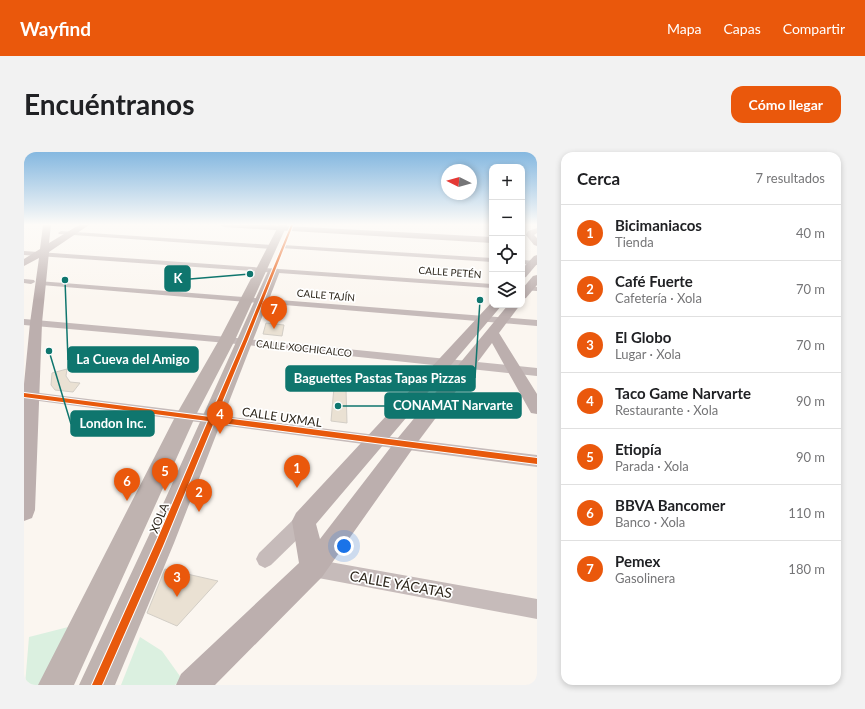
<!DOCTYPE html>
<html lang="es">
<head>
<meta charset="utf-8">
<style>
	body { margin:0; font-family:Lato,sans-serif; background:#f2f2f2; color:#202124 }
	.controls { position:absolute; right:12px; top:12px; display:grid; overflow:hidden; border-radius:8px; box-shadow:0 2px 6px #0003 }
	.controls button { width:36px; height:36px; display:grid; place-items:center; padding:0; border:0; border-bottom:1px solid #e0e0e0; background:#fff; color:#202124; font:20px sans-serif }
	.compass { position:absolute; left:417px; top:12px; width:36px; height:36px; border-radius:50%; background:#fff; box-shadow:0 2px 6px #0003; rotate:275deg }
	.you { position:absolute; left:320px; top:394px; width:14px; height:14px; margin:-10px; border:3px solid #fff; border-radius:50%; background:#1a73e8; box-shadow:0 0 0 6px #1a73e833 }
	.badge { display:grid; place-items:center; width:26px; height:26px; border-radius:50%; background:#ea580c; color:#fff; font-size:13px; font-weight:700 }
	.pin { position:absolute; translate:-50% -33px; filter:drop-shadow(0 1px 2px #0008) }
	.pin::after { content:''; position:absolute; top:21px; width:14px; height:12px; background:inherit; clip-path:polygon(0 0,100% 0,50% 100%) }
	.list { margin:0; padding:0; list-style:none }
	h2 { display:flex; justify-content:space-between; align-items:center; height:52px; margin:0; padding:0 16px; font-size:17px }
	h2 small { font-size:13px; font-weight:400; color:#757577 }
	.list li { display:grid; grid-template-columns:26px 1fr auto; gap:12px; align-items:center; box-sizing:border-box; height:56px; padding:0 16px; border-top:1px solid #e0e0e0 }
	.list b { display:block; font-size:15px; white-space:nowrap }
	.list p { margin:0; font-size:13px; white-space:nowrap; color:#757577 }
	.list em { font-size:13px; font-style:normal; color:#757577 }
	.icon { flex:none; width:22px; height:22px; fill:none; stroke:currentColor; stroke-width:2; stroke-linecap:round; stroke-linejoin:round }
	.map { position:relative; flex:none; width:513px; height:533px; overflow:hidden; border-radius:12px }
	header { display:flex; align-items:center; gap:24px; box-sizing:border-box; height:56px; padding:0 20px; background:#ea580c; color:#fff }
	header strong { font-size:19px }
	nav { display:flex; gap:22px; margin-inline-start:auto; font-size:14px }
	.intro { display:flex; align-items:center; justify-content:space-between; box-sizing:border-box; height:96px; padding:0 24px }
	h1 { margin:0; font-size:28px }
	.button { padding:10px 18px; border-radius:12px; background:#ea580c; color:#fff; font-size:14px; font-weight:700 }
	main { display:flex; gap:24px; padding:0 24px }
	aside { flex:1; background:#fff; border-radius:12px; box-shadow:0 2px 6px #0003 }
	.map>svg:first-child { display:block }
</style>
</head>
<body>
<header>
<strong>Wayfind</strong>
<nav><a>Mapa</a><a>Capas</a><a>Compartir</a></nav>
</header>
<div class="intro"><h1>Encuéntranos</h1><a class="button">Cómo llegar</a></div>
<main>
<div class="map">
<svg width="513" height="533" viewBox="0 0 513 533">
	<rect width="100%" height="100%" fill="#fbf6f0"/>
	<g fill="#dbf0e0">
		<polygon points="56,472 25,533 1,533 5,485"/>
		<polygon points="116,485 138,499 158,527 151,533 97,533"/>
	</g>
	<g fill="#eae1d3" stroke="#d3cec6">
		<polygon points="242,171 260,173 258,184 239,182"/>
		<polygon points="43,217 42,224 46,230 56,231 49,240 31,238 27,233 28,221"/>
		<polygon points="310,235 322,237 323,271 307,269"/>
		<polygon points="141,417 194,429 153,474 123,461"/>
	</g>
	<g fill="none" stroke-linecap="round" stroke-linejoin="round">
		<g fill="#c6bbba" fill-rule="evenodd">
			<polygon points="37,79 248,93 251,95 248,97 35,82 34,81"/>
			<polygon points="259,93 468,106 468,110 257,96 257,94"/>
			<polygon points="0,99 468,132 468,136 0,103"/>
			<polygon points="498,108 513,109 513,113 498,112"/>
			<polygon points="0,127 10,128 11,130 7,132 0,131"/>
			<polygon points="14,129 513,168 513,174 17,133 14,133"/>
			<polygon points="498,134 513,135 513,139 498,138"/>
			<polygon points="0,167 203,185 513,216 513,224 203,191 0,173"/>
			<polygon points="0,239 513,303 513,315 0,247"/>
			<polygon points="280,361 286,363 288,369 286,375 247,413 241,416 235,413 232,407 235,401 274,363"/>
			<polygon points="289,407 513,447 513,467 289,425 282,423 280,416 282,409"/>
		</g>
		<g fill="#bcafae" fill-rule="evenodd">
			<polygon points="19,73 27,73 25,91 55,73 65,73 25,100 18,171 11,358 8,366 0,369 0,232 6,171 15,106 0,114 0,107 16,97"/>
			<polygon points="196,73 243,73 468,85 468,91 200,75"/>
			<polygon points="513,76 513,81 510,83 513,86 513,94 510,93 502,83 504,79"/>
			<polygon points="513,103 513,112 502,125 498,126 498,117 510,104"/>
			<polygon points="513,123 513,133 502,146 498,147 498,137 509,124"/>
			<polygon points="468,150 468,153 478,153 292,372 296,387 373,287 484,153 496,153 475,181 513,242 513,262 507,261 468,191 387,299 298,425 191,533 152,533 157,522 275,411 268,369 272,361"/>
		</g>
		<g fill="#bfb3b0" fill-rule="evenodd">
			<polygon points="255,73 263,73 211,188 172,263 50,533 14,533 152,263 195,188"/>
			<polygon points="250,116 254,117 256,119 150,391 91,533 55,533 126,381 244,119 246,117"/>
		</g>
		<g stroke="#fff" stroke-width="2">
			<polygon id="cycleway" points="267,73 269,73 224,187 192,265 513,306 513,312 190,270 139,394 78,533 68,533 133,388 184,269 0,245 0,241 186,265 220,187"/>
		</g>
		<use href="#cycleway" fill="#e8590c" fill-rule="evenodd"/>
	</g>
	<linearGradient id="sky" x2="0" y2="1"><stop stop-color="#85b8e0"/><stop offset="0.49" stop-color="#fdfbf8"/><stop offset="1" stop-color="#fdfbf8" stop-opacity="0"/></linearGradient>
	<rect width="513" height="148" fill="url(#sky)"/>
	<g text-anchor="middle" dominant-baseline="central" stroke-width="3.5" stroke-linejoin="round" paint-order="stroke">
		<g font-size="10" fill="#2d261b" stroke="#fff">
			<text transform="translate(426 120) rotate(4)">CALLE PETÉN</text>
			<text transform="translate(302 143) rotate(5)">CALLE TAJÍN</text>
			<text transform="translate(280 196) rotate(6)">CALLE XOCHICALCO</text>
		</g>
		<g font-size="12" fill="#2d261b" stroke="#fff">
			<text transform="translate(258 265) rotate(8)">CALLE UXMAL</text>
			<text transform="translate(135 366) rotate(-68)">XOLA</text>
		</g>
		<g font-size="14" fill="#2d261b" stroke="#fff">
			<text transform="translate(377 432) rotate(10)">CALLE YÁCATAS</text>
		</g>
	</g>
	<path fill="none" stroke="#0f766e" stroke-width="1.5" d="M226 122L166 127M41 128L44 208M456 148L451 226M314 254L361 254M25 199L47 272"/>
	<g fill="#0f766e" stroke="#fff" stroke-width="1.5">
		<circle cx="226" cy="122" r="4"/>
		<circle cx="41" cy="128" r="4"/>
		<circle cx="456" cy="148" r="4"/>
		<circle cx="314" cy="254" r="4"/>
		<circle cx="25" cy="199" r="4"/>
	</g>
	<g fill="#0f766e" stroke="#0f766e" stroke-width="1.5">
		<rect x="141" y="114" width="25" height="25" rx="4"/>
		<rect x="44" y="195" width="130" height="25" rx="4"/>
		<rect x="262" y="214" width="189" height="25" rx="4"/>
		<rect x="361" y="241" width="136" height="25" rx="4"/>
		<rect x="47" y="259" width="83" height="25" rx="4"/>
	</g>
	<g font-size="13" text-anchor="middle" font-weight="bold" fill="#fff">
		<text x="154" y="131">K</text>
		<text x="109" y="212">La Cueva del Amigo</text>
		<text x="356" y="231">Baguettes Pastas Tapas Pizzas</text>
		<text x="429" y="258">CONAMAT Narvarte</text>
		<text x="89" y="276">London Inc.</text>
	</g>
</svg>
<div class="controls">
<button>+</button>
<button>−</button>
<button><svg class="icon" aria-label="locate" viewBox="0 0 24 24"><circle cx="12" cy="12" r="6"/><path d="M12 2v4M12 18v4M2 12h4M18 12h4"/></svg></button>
<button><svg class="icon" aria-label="layers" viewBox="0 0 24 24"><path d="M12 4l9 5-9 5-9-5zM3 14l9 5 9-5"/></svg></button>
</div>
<svg class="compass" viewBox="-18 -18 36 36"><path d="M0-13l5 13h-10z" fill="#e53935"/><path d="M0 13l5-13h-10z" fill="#757577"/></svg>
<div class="you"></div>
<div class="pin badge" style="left:273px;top:336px">1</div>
<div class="pin badge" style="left:175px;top:360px">2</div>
<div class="pin badge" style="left:153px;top:445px">3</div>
<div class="pin badge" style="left:196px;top:282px">4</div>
<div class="pin badge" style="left:141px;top:339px">5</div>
<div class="pin badge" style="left:103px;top:349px">6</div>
<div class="pin badge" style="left:250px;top:177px">7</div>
</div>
<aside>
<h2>Cerca<small>7 resultados</small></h2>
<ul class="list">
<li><span class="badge">1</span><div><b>Bicimaniacos</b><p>Tienda</p></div><em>40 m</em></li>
<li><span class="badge">2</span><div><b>Café Fuerte</b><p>Cafetería · Xola</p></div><em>70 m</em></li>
<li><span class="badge">3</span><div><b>El Globo</b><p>Lugar · Xola</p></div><em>70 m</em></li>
<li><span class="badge">4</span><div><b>Taco Game Narvarte</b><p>Restaurante · Xola</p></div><em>90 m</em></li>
<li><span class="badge">5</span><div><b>Etiopía</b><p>Parada · Xola</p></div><em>90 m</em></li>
<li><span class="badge">6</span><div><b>BBVA Bancomer</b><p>Banco · Xola</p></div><em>110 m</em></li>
<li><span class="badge">7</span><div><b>Pemex</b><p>Gasolinera</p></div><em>180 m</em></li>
</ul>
</aside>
</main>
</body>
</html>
